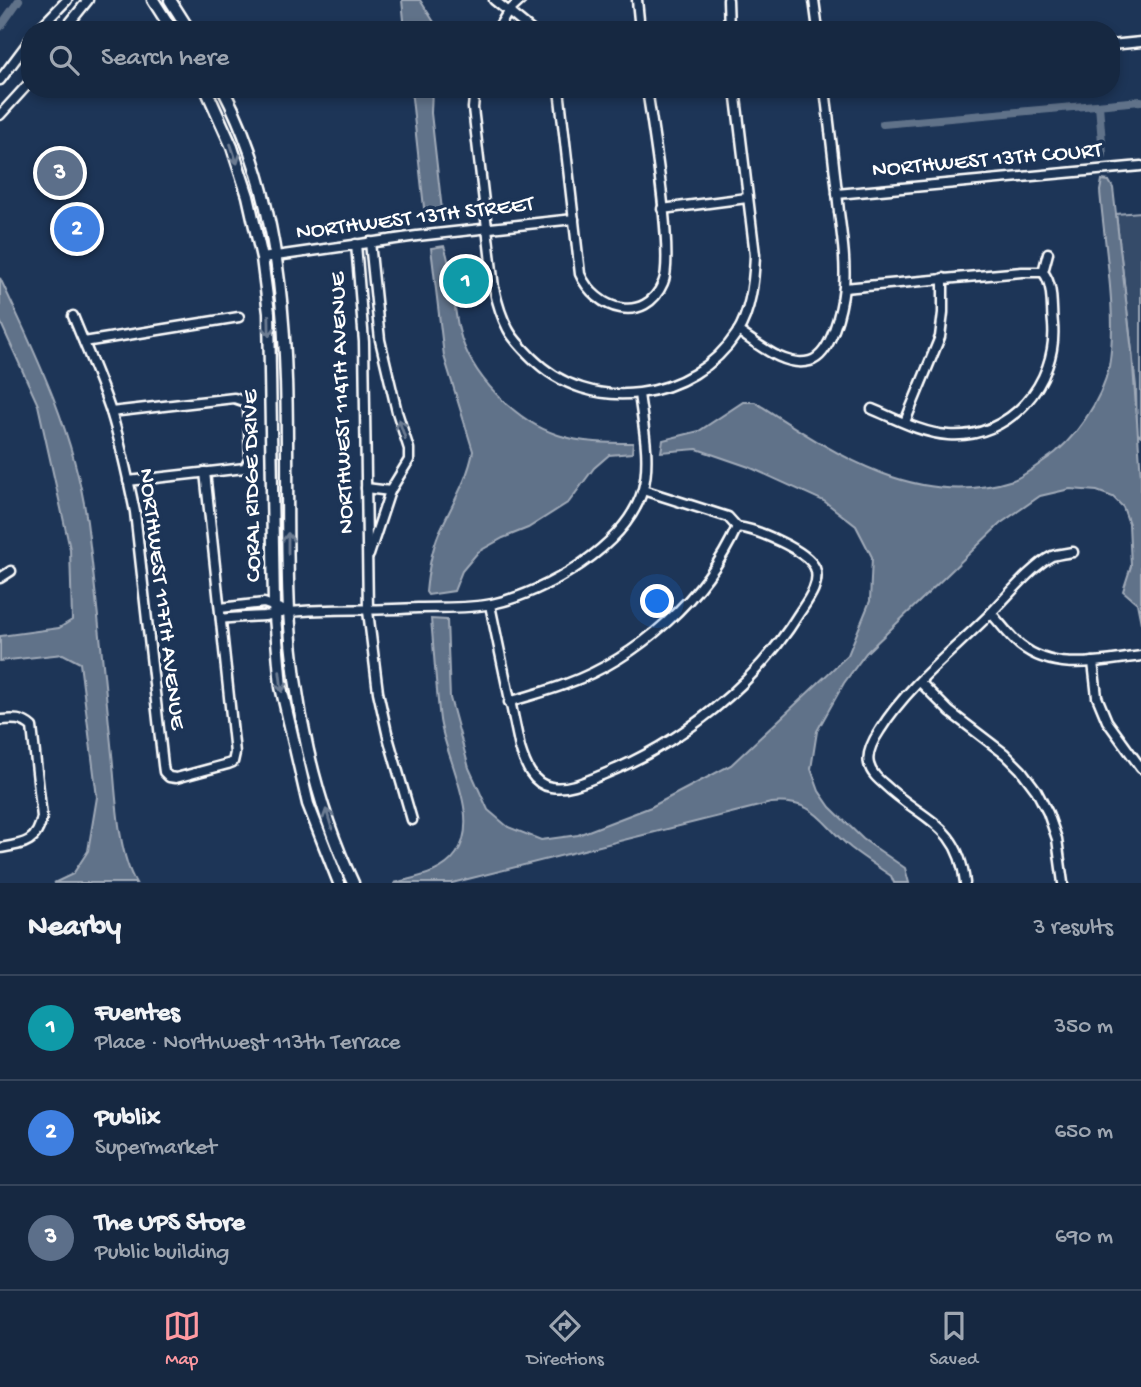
<!DOCTYPE html>
<html lang="en">
<head>
<meta charset="utf-8">
<style>
	body { margin:0; font-family:"Gochi Hand",sans-serif; background:#1f3048; color:#f1f3f6 }
	.you { position:absolute; left:658px; top:602px; width:24px; height:24px; margin:-18px; border:5px solid #fff; border-radius:50%; background:#1a73e8; box-shadow:0 0 0 10px #1a73e833 }
	.badge { display:grid; place-items:center; width:46px; height:46px; border-radius:50%; background:#ff9aa2; color:#fff; font-size:23px; font-weight:700 }
	.pin { position:absolute; translate:-50% -50%; border:4px solid #fff; box-shadow:0 2px 7px #0006 }
	.list { margin:0; padding:0; list-style:none }
	h2 { display:flex; justify-content:space-between; align-items:center; height:91px; margin:0; padding:0 28px; font-size:30px }
	h2 small { font-size:23px; font-weight:400; color:#9ea6b1 }
	.list li { display:grid; grid-template-columns:46px 1fr auto; gap:21px; align-items:center; box-sizing:border-box; height:105px; padding:0 28px; border-top:2px solid #35445a }
	.list b { display:block; font-size:26px; white-space:nowrap }
	.list p { margin:0; font-size:23px; white-space:nowrap; color:#9ea6b1 }
	.list em { font-size:23px; font-style:normal; color:#9ea6b1 }
	.icon { flex:none; width:38px; height:38px; fill:none; stroke:currentColor; stroke-width:2; stroke-linecap:round; stroke-linejoin:round }
	.map { position:relative; flex:none; width:1141px; height:883px; overflow:hidden }
	.search { position:absolute; background:#162841; box-shadow:0 4px 10px #0003; left:21px; right:21px; top:21px; height:77px; display:flex; align-items:center; gap:18px; box-sizing:border-box; padding:0 24px; border-radius:28px; color:#9ea6b1; font-size:26px }
	.sheet { height:406px; background:#162841 }
	nav { display:flex; justify-content:space-around; align-items:center; box-sizing:border-box; height:98px; border-top:2px solid #35445a; background:#162841; font-size:19px; color:#9ea6b1 }
	nav a { display:grid; justify-items:center; gap:4px }
	nav .on { color:#ff9aa2 }
	.map>svg:first-child { display:block }
</style>
</head>
<body>
<div class="map">
<svg width="1141" height="883" viewBox="0 0 1141 883">
	<rect width="100%" height="100%" fill="#1d3557"/>
	<filter id="ink" filterUnits="userSpaceOnUse"><feTurbulence type="fractalNoise" baseFrequency=".0143" numOctaves="2"/><feDisplacementMap in="SourceGraphic" scale="14" xChannelSelector="R" yChannelSelector="G"/><feConvolveMatrix kernelMatrix="1 2 1 2 8 2 1 2 1" color-interpolation-filters="sRGB"/></filter>
	<g filter="url(#ink)">
		<polygon fill="#364b69" stroke="#9aa5b4" stroke-width="2" points="1141,212 1141,436 1137,433 1136,386 1116,214"/>
		<g fill="#617289" stroke="#a0aab8" stroke-width="2">
			<polygon points="402,0 420,0 439,30 405,30"/>
			<polygon points="411,89 432,89 431,113 443,219 428,220 425,217"/>
			<path d="M1102,180L1109,181L1113,188L1132,352L1141,477V623L1137,603L1123,591L1131,566L1129,524L1123,507L1113,497L1097,491L1070,489L1040,496L1001,523L866,653L844,683L817,731L811,769L819,791L830,807L863,839L905,868L909,883H894L891,876C878,867 864,858 851,848C820,823 817,799 771,803L452,883H394C416,877 442,874 456,854C482,819 446,759 440,720C436,687 434,652 431,619L447,620L450,698L469,768L488,810L508,827L541,840L578,835L651,807L731,765L848,655L870,601L872,557L856,526L824,501L749,467L697,449L661,452L663,440L699,431L743,402H755C832,452 917,511 1013,480C1024,476 1035,467 1045,460C1074,442 1102,400 1109,366C1118,316 1104,242 1100,191Z"/>
			<path d="M444,246C454,272 452,303 459,330C470,375 515,421 558,435C582,443 609,443 633,443L632,453L609,455L594,468L569,502L528,528L503,538L478,552L462,571L454,591L428,595L426,592C428,571 431,552 439,533C451,506 468,480 473,451L444,356L431,248Z"/>
			<path d="M0,278C37,356 75,435 87,522C97,599 104,676 112,754C116,791 117,852 136,883H54L73,874L88,851L97,797L80,663L63,654L0,661V636L59,628L72,620L70,549L38,405L0,321Z"/>
		</g>
		<g fill="none" stroke-linecap="round" stroke-linejoin="round">
			<g stroke="#617289" stroke-width="8">
				<polyline points="0,27 19,0"/>
				<polyline points="1099,105 1103,155"/>
				<polyline points="883,124 1141,101"/>
			</g>
			<g stroke="#fff" stroke-width="13">
				<g id="minor">
					<polyline points="494,0 531,30"/>
					<polyline points="637,0 640,30"/>
					<polyline points="728,0 729,30"/>
					<polyline points="814,0 818,30"/>
					<polyline points="38,30 67,0"/>
					<polyline points="64,30 88,0"/>
					<polyline points="497,30 508,12 521,0"/>
					<polyline points="1111,45 1141,42"/>
					<polyline points="0,80 30,40"/>
					<path d="M475,89L473,108L494,288C497,302 501,316 508,329C513,339 523,349 531,357C590,417 693,401 737,333C751,311 754,281 755,255L735,89"/>
					<path d="M559,89L580,274C596,311 645,325 663,283C675,258 652,124 647,89"/>
					<polyline points="0,115 30,82"/>
					<polyline points="837,194 1141,166"/>
					<polyline points="662,209 747,198"/>
					<polyline points="356,244 364,342 368,611 378,692 388,737 412,820"/>
					<polyline points="262,258 417,236 574,219"/>
					<polyline points="844,288 1022,272 1043,272"/>
					<path d="M73,316C86,348 100,379 111,412C121,444 128,478 135,512L163,765L164,772L169,777L176,778L228,764L233,762L235,753L205,472"/>
					<path d="M738,331C758,344 785,368 810,361C832,355 842,306 844,287C846,262 842,236 839,212C835,171 830,130 825,89"/>
					<polyline points="84,342 239,317"/>
					<path d="M872,409C896,419 921,433 948,435C1009,440 1058,383 1053,324C1051,308 1054,285 1043,272L1048,253"/>
					<polyline points="111,412 234,398 246,402 248,408 250,458 245,468 128,481"/>
					<polyline points="905,422 940,337 943,313 943,278"/>
					<polyline points="366,488 390,491"/>
					<polyline points="369,555 390,491 409,460 409,449 397,412 380,340 370,242"/>
					<polyline points="0,578 11,571"/>
					<path d="M490,605L520,748C525,764 532,784 551,787C568,790 587,781 602,775C682,743 755,685 800,612C808,600 821,583 815,568C807,550 756,529 737,527L728,517L643,490"/>
					<polyline points="220,608 264,603 289,612"/>
					<path d="M991,613C1000,623 1009,636 1020,645C1055,673 1101,661 1141,656"/>
					<path d="M221,619C236,617 250,617 264,616C273,615 281,612 290,612C332,608 375,611 418,608C442,607 468,609 492,604C545,593 627,546 643,489C651,459 643,425 639,394"/>
					<polyline points="1093,662 1097,697 1107,721 1141,768"/>
					<polyline points="920,682 950,712 1005,754 1021,770 1036,790 1048,813 1057,839 1063,883"/>
					<path d="M509,702C528,696 548,691 566,684C638,658 706,597 737,527"/>
					<path d="M0,720C13,719 22,718 32,727L42,817C37,843 24,844 0,848"/>
					<path d="M965,883C959,824 922,820 885,785C878,779 871,773 869,764C866,753 874,739 880,730C908,685 953,651 990,614C1006,598 1032,566 1052,556C1058,554 1067,553 1073,552"/>
				</g>
			</g>
			<g stroke="#fff" stroke-width="15">
				<g id="major">
					<polyline points="153,0 172,30"/>
					<polyline points="170,0 189,30"/>
					<polyline points="206,89 232,147 248,196 262,258 269,313 274,605 281,687 308,804 339,883"/>
					<path d="M223,89C307,250 281,437 289,611C293,701 314,801 353,883"/>
				</g>
			</g>
			<use href="#minor" stroke="#1d3557" stroke-width="8"/>
			<use href="#major" stroke="#1d3557" stroke-width="10"/>
		</g>
		<defs><path id="oneway-shaft" d="M-6 0H5M1.5-3L5.5 0L1.5 3" fill="none" stroke-width="1.6" stroke-linecap="round" stroke-linejoin="round" transform="scale(1.75)"/></defs>
		<g stroke="#6c7c92">
			<use href="#oneway-shaft" transform="translate(234 154) rotate(71)"/>
			<use href="#oneway-shaft" transform="translate(269 326) rotate(89)"/>
			<use href="#oneway-shaft" transform="translate(402 429) rotate(-109)"/>
			<use href="#oneway-shaft" transform="translate(288 543) rotate(-90)"/>
			<use href="#oneway-shaft" transform="translate(281 682) rotate(83)"/>
			<use href="#oneway-shaft" transform="translate(329 819) rotate(-107)"/>
		</g>
	</g>
	<g text-anchor="middle" dominant-baseline="central" stroke-width="7" stroke-linejoin="round" paint-order="stroke">
		<g font-size="23" fill="#fff" stroke="#1d3557">
			<text transform="translate(987 161) rotate(-5)">NORTHWEST 13TH COURT</text>
			<text transform="translate(415 219) rotate(-7)">NORTHWEST 13TH STREET</text>
			<text transform="translate(343 403) rotate(-92)">NORTHWEST 114TH AVENUE</text>
			<text transform="translate(253 486) rotate(-91)">CORAL RIDGE DRIVE</text>
			<text transform="translate(161 599) rotate(83)">NORTHWEST 117TH AVENUE</text>
		</g>
	</g>
</svg>
<div class="you"></div>
<div class="pin badge" style="left:466px;top:281px;background:#0f9aa8">1</div>
<div class="pin badge" style="left:77px;top:229px;background:#3f7fe0">2</div>
<div class="pin badge" style="left:60px;top:173px;background:#5c6f8a">3</div>
<div class="search"><svg class="icon" aria-label="search" viewBox="0 0 24 24"><circle cx="10" cy="10" r="6"/><path d="M15 15l6 6"/></svg>Search here</div>
</div>
<section class="sheet">
<h2>Nearby<small>3 results</small></h2>
<ul class="list">
<li><span class="badge" style="background:#0f9aa8">1</span><div><b>Fuentes</b><p>Place · Northwest 113th Terrace</p></div><em>350 m</em></li>
<li><span class="badge" style="background:#3f7fe0">2</span><div><b>Publix</b><p>Supermarket</p></div><em>650 m</em></li>
<li><span class="badge" style="background:#5c6f8a">3</span><div><b>The UPS Store</b><p>Public building</p></div><em>690 m</em></li>
</ul>
</section>
<nav>
<a class="on"><svg class="icon" aria-label="map" viewBox="0 0 24 24"><path d="M3 6l6-2 6 2 6-2v14l-6 2-6-2-6 2zM9 4v14M15 6v14"/></svg>Map</a>
<a><svg class="icon" aria-label="directions" viewBox="0 0 24 24"><path d="M12 3l9 9-9 9-9-9zM9 14v-3h6M13 9l2 2-2 2"/></svg>Directions</a>
<a><svg class="icon" aria-label="saved" viewBox="0 0 24 24"><path d="M7 4h10v16l-5-4-5 4z"/></svg>Saved</a>
</nav>
</body>
</html>
